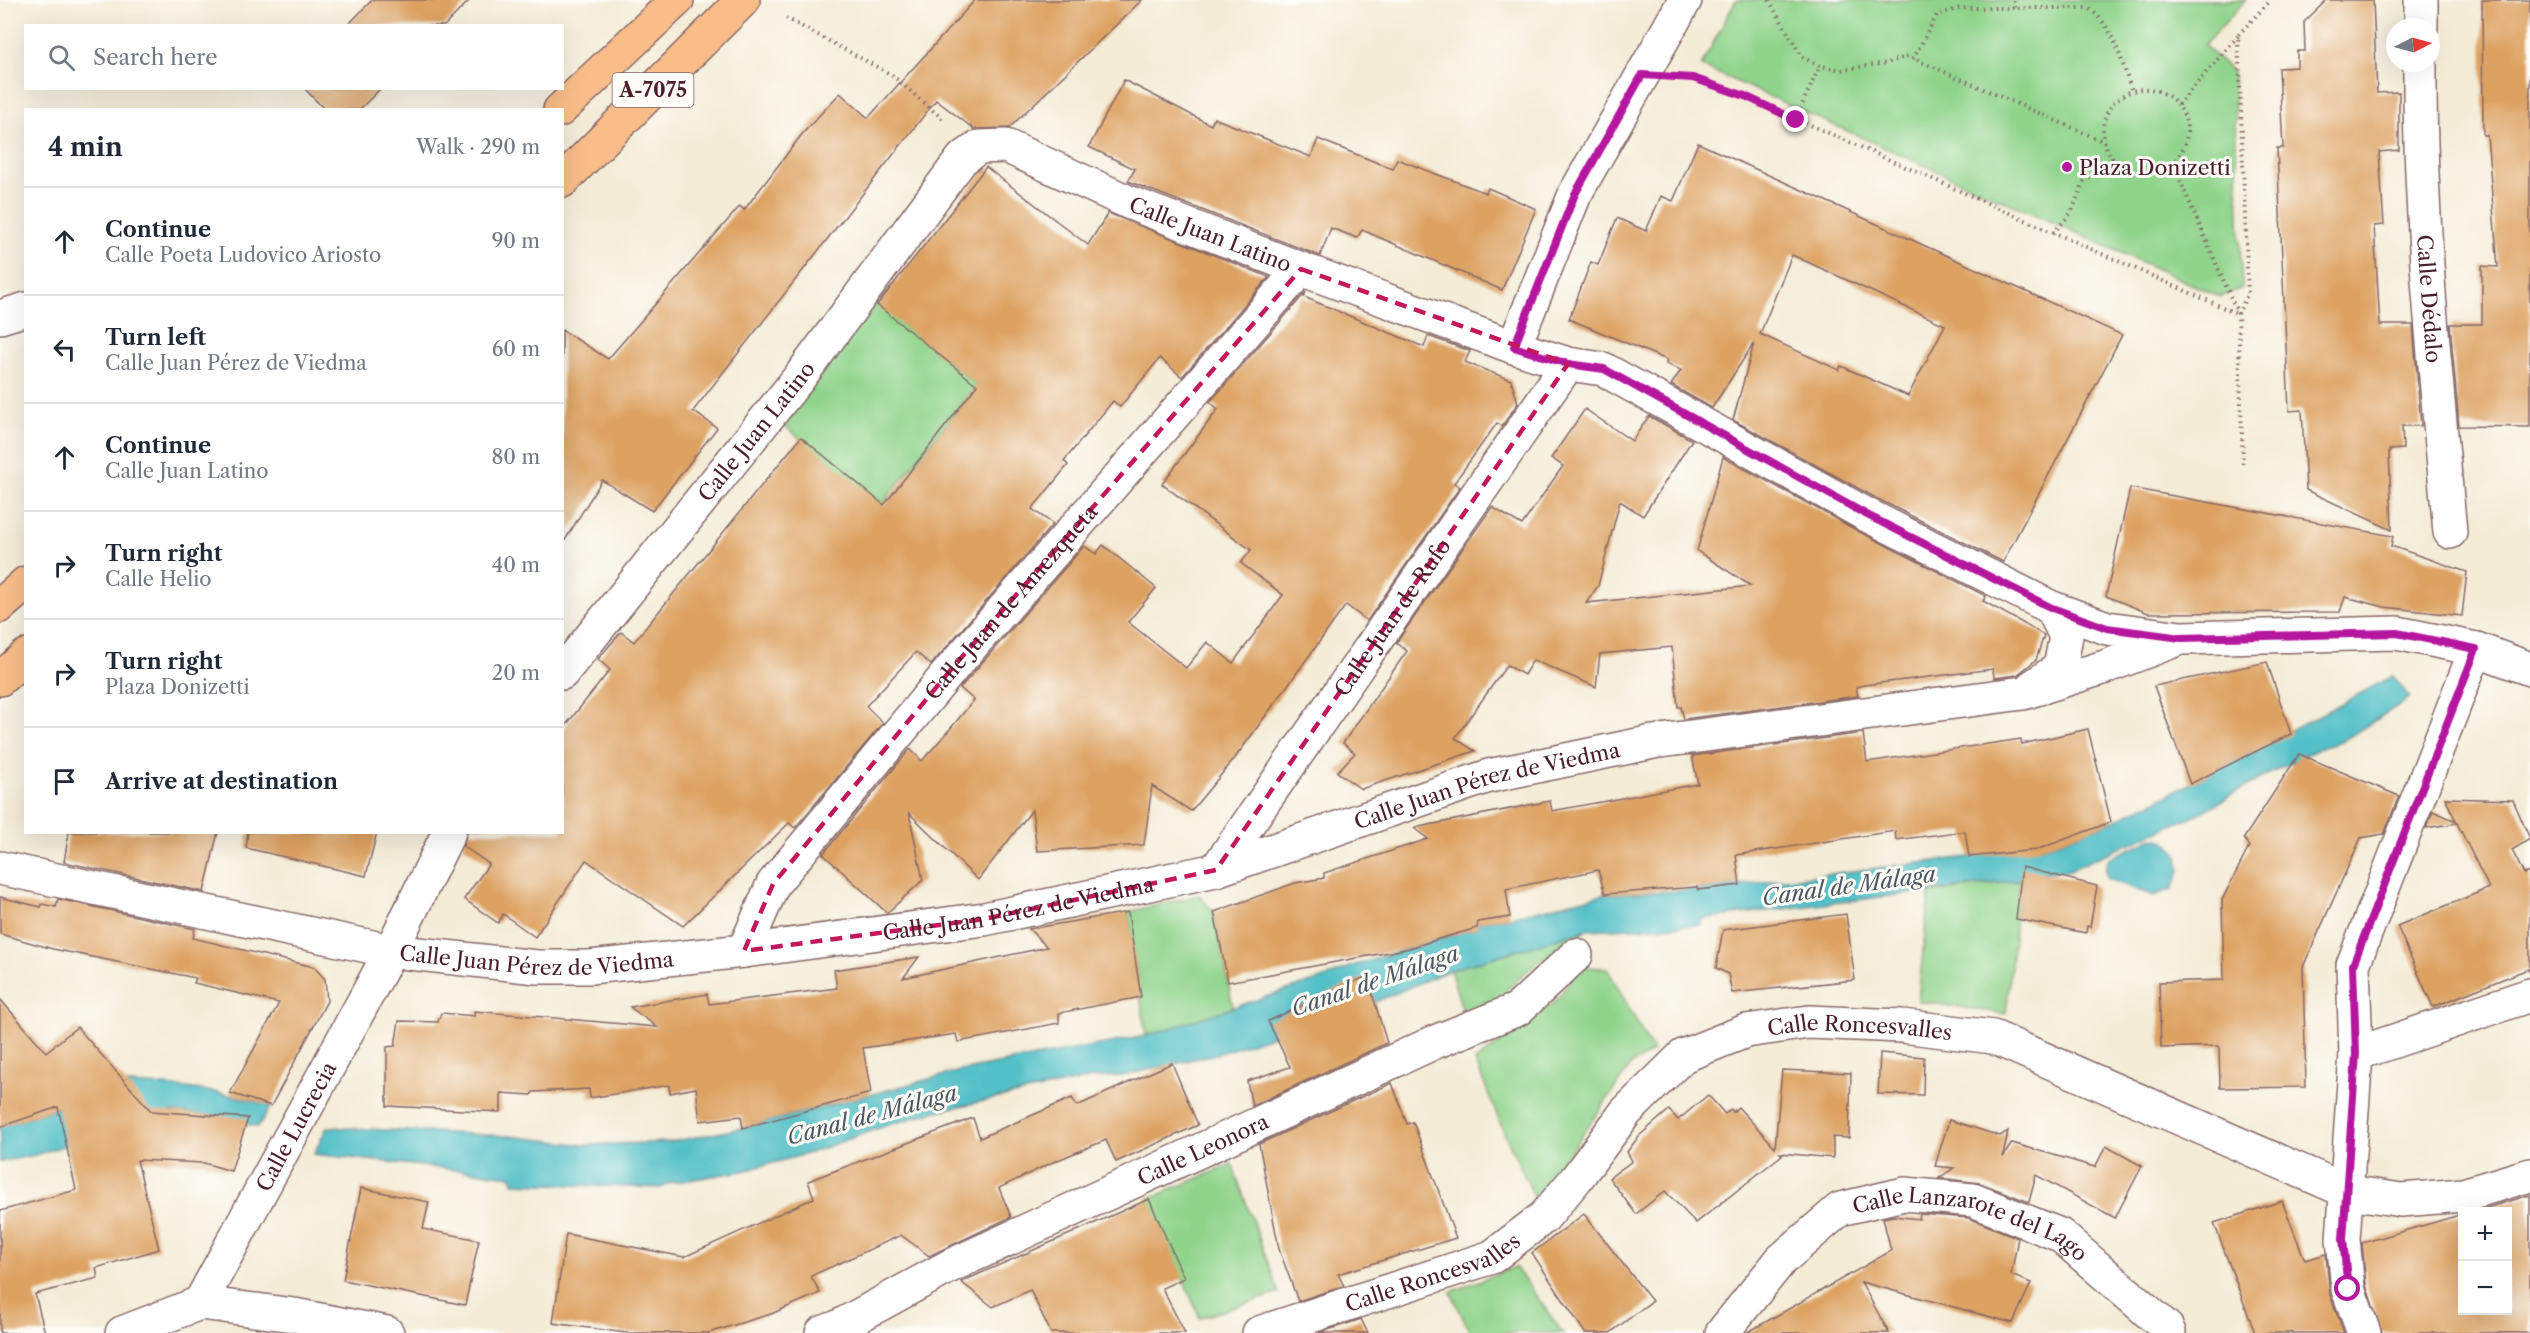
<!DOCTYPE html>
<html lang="en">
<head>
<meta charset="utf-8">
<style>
	body { margin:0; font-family:"Libre Caslon Text",serif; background:#f6f6f7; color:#1f2937 }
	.controls { position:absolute; right:18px; bottom:18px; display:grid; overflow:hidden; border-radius:0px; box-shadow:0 6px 24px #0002 }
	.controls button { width:54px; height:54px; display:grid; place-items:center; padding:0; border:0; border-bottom:2px solid #e0e1e3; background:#fff; color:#1f2937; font:30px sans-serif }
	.compass { position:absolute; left:2386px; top:18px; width:54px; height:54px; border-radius:50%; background:#fff; box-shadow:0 6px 24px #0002; rotate:84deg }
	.stop { position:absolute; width:18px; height:18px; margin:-14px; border:4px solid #b5179e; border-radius:50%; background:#fff }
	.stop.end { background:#b5179e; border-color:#fff; box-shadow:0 2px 6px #0008 }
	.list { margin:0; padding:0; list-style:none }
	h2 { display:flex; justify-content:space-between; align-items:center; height:78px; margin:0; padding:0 24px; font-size:26px }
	h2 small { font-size:20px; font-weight:400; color:#747a83 }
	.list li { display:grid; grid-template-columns:39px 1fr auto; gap:18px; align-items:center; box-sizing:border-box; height:108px; padding:0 24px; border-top:2px solid #e0e1e3 }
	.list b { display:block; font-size:22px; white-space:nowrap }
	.list p { margin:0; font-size:20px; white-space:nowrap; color:#747a83 }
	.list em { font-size:20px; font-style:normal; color:#747a83 }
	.icon { flex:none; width:33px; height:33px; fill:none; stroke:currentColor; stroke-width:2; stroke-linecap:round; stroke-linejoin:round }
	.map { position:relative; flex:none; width:2530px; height:1333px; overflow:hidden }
	.search { position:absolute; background:#fff; box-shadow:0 6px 24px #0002; left:24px; top:24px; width:540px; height:66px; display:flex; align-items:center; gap:15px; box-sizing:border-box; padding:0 21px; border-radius:0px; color:#747a83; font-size:22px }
	.panel { position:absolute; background:#fff; box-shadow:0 6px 24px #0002; left:24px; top:108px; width:540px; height:726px; border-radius:0px }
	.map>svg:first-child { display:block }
</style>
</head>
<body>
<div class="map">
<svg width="2530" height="1333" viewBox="0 0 2530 1333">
	<rect width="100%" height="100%" fill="#fdfcf7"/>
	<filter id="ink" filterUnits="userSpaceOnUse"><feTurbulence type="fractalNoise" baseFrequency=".0167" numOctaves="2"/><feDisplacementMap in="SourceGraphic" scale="12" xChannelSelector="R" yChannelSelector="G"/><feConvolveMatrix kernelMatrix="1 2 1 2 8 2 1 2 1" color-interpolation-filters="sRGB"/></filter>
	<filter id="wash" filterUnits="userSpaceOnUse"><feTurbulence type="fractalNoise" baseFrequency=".008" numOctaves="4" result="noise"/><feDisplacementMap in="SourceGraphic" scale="24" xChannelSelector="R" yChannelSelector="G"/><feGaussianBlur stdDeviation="1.35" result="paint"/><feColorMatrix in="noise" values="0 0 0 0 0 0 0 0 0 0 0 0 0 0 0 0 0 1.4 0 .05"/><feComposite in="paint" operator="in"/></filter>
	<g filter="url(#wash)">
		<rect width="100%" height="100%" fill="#f4ecd7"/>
		<g fill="#90d48c" stroke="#6d7a5c" stroke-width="1.5">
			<polygon points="1736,0 2246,0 2204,45 2233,72 2242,288 2220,297 1701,66"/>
			<polygon points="877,304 977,385 882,504 782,424"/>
			<polygon points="2020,880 2006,1014 1918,1001 1929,893"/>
			<polygon points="1199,895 1214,912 1233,1008 1146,1036 1128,912"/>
			<polygon points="1586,930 1537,962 1495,1001 1465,1018 1450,970"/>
			<polygon points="1579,967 1607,968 1653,1051 1631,1065 1545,1188 1534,1196 1506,1137 1475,1061 1556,1001"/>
			<polygon points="1232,1164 1279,1293 1200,1318 1148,1199"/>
			<polygon points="1515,1267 1563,1333 1470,1333 1451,1292"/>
		</g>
		<g fill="#52c0c7" stroke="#4e7079" stroke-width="1.5">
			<polygon points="2393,676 2410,698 2341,742 2320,748 2263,777 2204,811 2067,871 2020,874 2020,880 1701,919 1701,925 1586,930 1450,970 1375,1002 1220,1053 1122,1076 1092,1078 933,1112 885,1126 810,1153 743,1171 670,1183 661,1188 513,1183 512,1176 314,1154 327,1127 510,1136 585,1145 670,1142 743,1128 960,1071 1146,1036 1327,977 1355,965 1476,928 1478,922 1510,917 1605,894 1698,890 2042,848 2111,822 2190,784"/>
			<polygon points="2153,838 2165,841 2178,854 2180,872 2172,889 2154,896 2107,879 2105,869 2109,858"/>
			<path d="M127,1084C180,1086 220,1090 271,1106L258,1127L220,1116L171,1112L35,1155L0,1162V1127Z"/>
		</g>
		<g id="blocks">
			<g fill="#dda262" fill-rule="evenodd">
				<polygon points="372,0 470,0 444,26 347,26"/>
				<polygon points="975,0 1142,0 1009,128 974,129 936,100 693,411 717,428 652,511 602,480 562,545 562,330 608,359 740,206 744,210 803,133 840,93 868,118"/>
				<polygon points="2327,0 2373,0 2377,93 2399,92 2399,150 2379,152 2384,225 2374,226 2380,325 2413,325 2421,426 2402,426 2403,449 2389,450 2392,530 2306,490 2302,410 2289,411 2277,148 2283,148 2279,68 2297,67 2297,51 2305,51 2304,22"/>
				<polygon points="2482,0 2530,0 2530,427 2459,426 2450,324 2482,324 2482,266 2498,267 2487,135 2483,135"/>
				<polygon points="1124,80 1211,125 1214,118 1311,157 1318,139 1393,169 1397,159 1486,193 1488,188 1536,209 1502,290 1362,230 1357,238 1331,228 1320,256 1128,181 1135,169 1089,147"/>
				<polygon points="304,88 381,88 359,110 325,110"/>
				<path d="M1698,143L2122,335L2003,562L1876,498L1733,420L1754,343L1712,408L1671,385L1681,370L1666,364L1667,360L1569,319L1591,262L1598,265L1617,218L1646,231L1661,196L1673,201ZM1792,255L1945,325L1908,396L1841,366L1839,370L1760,334Z"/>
				<polygon points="986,167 1088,245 1108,213 1269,277 1182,377 1160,358 1120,407 1113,401 1064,461 1068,465 1032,509 1053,524 931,665 916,652 866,706 883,723 795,828 789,823 683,926 586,860 535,937 503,914 498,923 464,899 489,864 463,846 467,832 562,832 562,730 610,670 598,659 621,632 634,642 801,437 884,505 977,385 877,305"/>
				<polygon points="1306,292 1304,297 1424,347 1428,336 1470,351 1465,362 1511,380 1518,403 1502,426 1497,423 1454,483 1460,487 1367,621 1346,605 1235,758 1191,811 1152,786 1144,845 1037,851 1032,810 978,880 909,813 923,880 887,913 823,854 910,749 922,761 950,729 974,700 960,688 1084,546 1096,554 1103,545 1156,588 1128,622 1186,668 1207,642 1233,663 1283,595 1241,563 1251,550 1162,484 1218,409 1210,402"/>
				<polygon points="1585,409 1632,441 1649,416 1692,440 1643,516 1620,501 1598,586 1586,603 1751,586 1697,551 1723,457 1858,531 1986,596 1983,601 2044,635 2036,660 2017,675 1994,678 1993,669 1864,685 1856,687 1858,696 1684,719 1681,707 1678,707 1672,647 1600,654 1596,687 1533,660 1524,675 1507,665 1455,738 1475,751 1361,789 1337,772 1355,753 1343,743 1407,651 1396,643 1492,507 1522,525 1563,466 1551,458"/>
				<polygon points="2130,488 2393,536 2391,546 2467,572 2462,616 2384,607 2345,597 2340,612 2148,613 2106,596"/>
				<polygon points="2267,662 2291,734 2190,784 2154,686"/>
				<polygon points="2088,729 2111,822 2036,850 1969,857 1965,831 1896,840 1895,831 1736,855 1740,885 1698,890 1697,887 1605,894 1598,870 1506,889 1510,917 1478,922 1477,928 1449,936 1406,949 1228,982 1214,912 1295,883 1324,878 1324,873 1428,839 1414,828 1550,801 1552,811 1698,784 1692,756 1863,733 1867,762 2021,739 2022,744"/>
				<polygon points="2299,754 2399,796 2384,834 2361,838 2303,967 2306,1087 2220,1088 2219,1046 2161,1048 2159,982 2224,980 2222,900 2249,847 2244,838"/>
				<polygon points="2445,798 2513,800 2530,839 2512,850 2524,874 2530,872 2530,973 2528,969 2433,1007 2397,926 2489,888 2457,823 2426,828 2433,811 2456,821"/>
				<polygon points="69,832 218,832 204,892 64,862"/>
				<polygon points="248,832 377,832 366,876 246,848"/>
				<polygon points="2022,867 2097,886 2090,927 2087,926 2086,933 2016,919"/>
				<polygon points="0,897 41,907 42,904 56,907 58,899 195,929 193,938 314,967 325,979 327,1001 271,1106 230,1093 279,1003 194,983 196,978 53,949 0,934"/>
				<polygon points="1128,912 1141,997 1059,1013 1059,1023 958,1042 956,1034 863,1048 871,1093 743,1128 741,1116 700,1121 696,1088 670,1093 669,1085 590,1098 589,1089 533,1092 531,1095 501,1093 501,1112 387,1106 387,1047 395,1046 399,1021 438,1022 441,1013 475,1016 474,1011 657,1027 630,1007 707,994 709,1004 837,988 834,970 919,957 903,978 1047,947 1029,929"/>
				<polygon points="1846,914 1855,980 1732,993 1728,974 1716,968 1723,930"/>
				<polygon points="1367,976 1387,1043 1252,1106 1247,1081 1290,1067 1268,1021"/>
				<polygon points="0,999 46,1052 77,1027 151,1111 248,1118 231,1171 204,1163 137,1160 159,1249 96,1268 98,1278 35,1294 45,1333 0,1333 0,1211 76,1190 58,1107 0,1127"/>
				<polygon points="1880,1053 1924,1057 1923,1095 1878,1094"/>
				<polygon points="1172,1063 1198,1125 1116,1162 1106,1140 1053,1162 999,1188 1011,1217 929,1256 901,1235 811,1276 820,1293 771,1314 708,1333 626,1333 553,1323 566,1234 684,1257 814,1198 808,1181 973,1118 980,1138 1072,1098 1077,1106"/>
				<polygon points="1782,1070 1851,1073 1849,1138 1833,1137 1833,1158 1780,1153 1782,1155 1696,1223 1665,1191 1636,1214 1609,1178 1632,1161 1627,1152 1639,1136 1669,1110 1678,1120 1708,1095 1725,1114 1731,1109 1733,1112 1738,1107 1775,1147"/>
				<polygon points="1392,1083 1407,1124 1413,1122 1456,1238 1338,1274 1344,1286 1298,1301 1279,1249 1259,1144"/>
				<polygon points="1949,1120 2000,1136 2008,1131 2003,1157 2012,1143 2095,1167 2106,1146 2142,1166 2115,1218 2036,1175 2029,1202 1980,1183 1939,1178 1954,1168 1935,1166"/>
				<polygon points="361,1188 429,1202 423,1229 479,1240 465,1305 343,1280"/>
				<polygon points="2530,1195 2530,1333 2382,1333 2366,1285 2362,1243 2463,1214 2463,1311 2508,1311 2508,1212 2473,1212"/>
				<polygon points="1149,1199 1184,1278 1162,1288 1185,1333 1051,1333 1030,1290 993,1307 961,1282"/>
				<polygon points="2282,1201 2305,1260 2326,1254 2330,1295 2344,1333 2255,1333 2214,1223"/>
				<polygon points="1584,1214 1652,1301 1610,1333 1585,1333 1532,1253"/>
				<polygon points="1920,1214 1969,1218 2018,1238 2011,1275 2031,1283 2013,1323 1861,1282 1889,1333 1746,1333 1891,1251 1883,1218 1893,1216 1919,1219"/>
				<polygon points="1361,1319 1368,1333 1319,1333"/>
			</g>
		</g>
	</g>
	<g filter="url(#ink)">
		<use href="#blocks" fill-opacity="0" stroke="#866767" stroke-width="1.5"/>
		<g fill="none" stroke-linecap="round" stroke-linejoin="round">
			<g stroke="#866767" stroke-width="36">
				<g id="minor">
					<polyline points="2421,27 2421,0"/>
					<path id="s1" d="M2420,63C2419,220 2436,376 2450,532"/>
					<polyline points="0,317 26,309"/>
					<polyline points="1514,347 1575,194 1685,0"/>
					<path id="s2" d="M562,673L799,378L962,159L979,147L1006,146L1128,202L1301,269L1514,347L1568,364L1603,369L1867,515L2052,608L2107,628L2181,638L2397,633L2476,649L2530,669"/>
					<polyline points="2032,687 2060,668 2066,636 2052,608"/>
					<path id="s3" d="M0,868L391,951L537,967H590L744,951L984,919L1216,870L1489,776L1653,742L2023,693L2105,667L2178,639"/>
					<path id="s4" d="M1216,870L1568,364"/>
					<path id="s5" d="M744,951L773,884L954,666L1301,269"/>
					<polyline points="2356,1054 2530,995"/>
					<path id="s6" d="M200,1303L391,951L449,832"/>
					<polyline points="122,1333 200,1303 294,1315 387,1333"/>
					<path id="s7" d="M822,1333L838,1327L950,1266L1435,1042L1518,1009L1576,955"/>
					<path id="s8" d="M1259,1333L1492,1257L1544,1217L1576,1179L1626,1112L1683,1056L1746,1031L1809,1022L1902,1026L1993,1037L2349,1192L2401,1200L2463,1195L2530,1175"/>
					<path id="s9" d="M1722,1333L1781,1260L1840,1209L1904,1194L1973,1200L2060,1235L2167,1328L2169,1333"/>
					<polyline points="2364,1333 2348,1289 2343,1239 2356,1054 2353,965 2476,649"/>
				</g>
			</g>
			<g stroke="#866767" stroke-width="36">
				<g id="major">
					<polyline points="560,110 677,0"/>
					<polyline points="562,181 743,0"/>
					<polyline points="0,606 26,583"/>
					<polyline points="0,679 26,656"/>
				</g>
			</g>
			<g stroke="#866767" stroke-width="4" stroke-dasharray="1.5 4.5" stroke-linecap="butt">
				<polyline points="1769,0 1802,57 1820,66 1841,70 1887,63 1908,56 2105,142"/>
				<polyline points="2014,0 2014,9"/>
				<polyline points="786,18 892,75 945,121"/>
				<path d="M1913,59L1937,15L1960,8H2088C2115,26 2121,62 2132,91"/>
				<polyline points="1688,78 1745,96 2238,314"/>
				<circle cx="2145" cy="131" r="42"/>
				<polyline points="2178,105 2238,36"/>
				<polyline points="1795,120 1820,66"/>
				<polyline points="2173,164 2238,314"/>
				<polyline points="2053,233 2071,213 2084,182 2114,157"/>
				<polyline points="2243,464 2238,314 2248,293 2238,35 2271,0"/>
			</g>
			<use href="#minor" stroke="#fff" stroke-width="33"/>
			<use href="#major" stroke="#f8bd89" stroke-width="33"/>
		</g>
	</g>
	<g fill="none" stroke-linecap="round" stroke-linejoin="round" filter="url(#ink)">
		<polyline stroke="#b5179e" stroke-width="8" points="1796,120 1745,96 1693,78 1642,75 1575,194 1514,347 1568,364 1604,369 1867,515 2052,608 2107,628 2181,638 2397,633 2476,649 2353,965 2356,1054 2343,1239 2348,1289"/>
	</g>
	<path fill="none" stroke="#c2185b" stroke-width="4.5" stroke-dasharray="12 8" stroke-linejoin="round" d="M1301,269L1568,364L1216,870L984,919L744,951L773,884L954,666Z"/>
	<circle fill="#b5179e" stroke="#fdfcf7" stroke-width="2" cx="2067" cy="167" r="6"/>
	<g text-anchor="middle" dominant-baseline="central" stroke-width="6" stroke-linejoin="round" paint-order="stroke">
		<rect fill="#fdfcf7" stroke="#806168" stroke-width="1.5" x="612.5" y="73" width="81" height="34" rx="4.5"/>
		<g font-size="20" font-weight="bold" fill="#4a1f2b">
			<text x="653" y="90">A-7075</text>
		</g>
		<g font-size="21" fill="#4a1f2b" stroke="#fdfcf7" text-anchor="start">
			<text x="2079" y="167">Plaza Donizetti</text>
		</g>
		<g font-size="21" fill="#4a1f2b" stroke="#fdfcf7">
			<text stroke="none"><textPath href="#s2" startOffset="922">Calle Juan Latino</textPath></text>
			<text stroke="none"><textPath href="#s1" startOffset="236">Calle Dédalo</textPath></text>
			<text stroke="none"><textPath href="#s2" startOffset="310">Calle Juan Latino</textPath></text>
			<text stroke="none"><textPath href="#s5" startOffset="442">Calle Juan de Amezqueta</textPath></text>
			<text stroke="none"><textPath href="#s4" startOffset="308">Calle Juan de Rufo</textPath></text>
			<text stroke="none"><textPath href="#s3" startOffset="1518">Calle Juan Pérez de Viedma</textPath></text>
			<text stroke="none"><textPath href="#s3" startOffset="1032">Calle Juan Pérez de Viedma</textPath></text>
			<text stroke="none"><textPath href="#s3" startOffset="546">Calle Juan Pérez de Viedma</textPath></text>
			<text stroke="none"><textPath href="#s8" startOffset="706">Calle Roncesvalles</textPath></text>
			<text stroke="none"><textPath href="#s6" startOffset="201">Calle Lucrecia</textPath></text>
			<text stroke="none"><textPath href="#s7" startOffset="423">Calle Leonora</textPath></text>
			<text stroke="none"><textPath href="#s9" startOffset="309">Calle Lanzarote del Lago</textPath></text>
			<text stroke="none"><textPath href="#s8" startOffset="184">Calle Roncesvalles</textPath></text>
		</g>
		<g font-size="22" font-style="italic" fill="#4d5762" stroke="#fdfcf7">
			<text transform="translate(1849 886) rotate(-8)">Canal de Málaga</text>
			<text transform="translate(1375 981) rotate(-19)">Canal de Málaga</text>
			<text transform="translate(872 1115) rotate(-15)">Canal de Málaga</text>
		</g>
	</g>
</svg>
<div class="controls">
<button>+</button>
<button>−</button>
</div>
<svg class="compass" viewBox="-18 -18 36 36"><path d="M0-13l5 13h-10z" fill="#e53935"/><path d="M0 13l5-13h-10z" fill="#747a83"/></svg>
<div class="stop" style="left:2348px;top:1289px"></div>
<div class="stop end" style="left:1796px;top:120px"></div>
<div class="search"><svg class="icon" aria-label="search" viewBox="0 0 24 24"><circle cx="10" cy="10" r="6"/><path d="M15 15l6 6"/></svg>Search here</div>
<section class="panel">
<h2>4 min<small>Walk · 290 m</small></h2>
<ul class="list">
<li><svg class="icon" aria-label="ahead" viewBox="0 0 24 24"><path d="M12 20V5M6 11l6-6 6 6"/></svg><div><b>Continue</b><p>Calle Poeta Ludovico Ariosto</p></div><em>90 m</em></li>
<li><svg class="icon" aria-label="left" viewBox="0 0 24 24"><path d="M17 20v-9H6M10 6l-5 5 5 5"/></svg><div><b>Turn left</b><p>Calle Juan Pérez de Viedma</p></div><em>60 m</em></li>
<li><svg class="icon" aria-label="ahead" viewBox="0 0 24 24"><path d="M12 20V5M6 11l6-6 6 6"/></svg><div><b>Continue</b><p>Calle Juan Latino</p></div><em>80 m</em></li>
<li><svg class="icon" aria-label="right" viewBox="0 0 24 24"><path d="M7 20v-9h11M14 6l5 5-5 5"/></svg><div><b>Turn right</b><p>Calle Helio</p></div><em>40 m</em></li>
<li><svg class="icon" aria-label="right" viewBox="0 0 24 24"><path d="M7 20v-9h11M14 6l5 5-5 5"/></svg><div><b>Turn right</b><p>Plaza Donizetti</p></div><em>20 m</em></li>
<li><svg class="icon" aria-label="arrive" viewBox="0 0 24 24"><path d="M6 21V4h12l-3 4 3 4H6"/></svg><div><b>Arrive at destination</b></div></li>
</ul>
</section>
</div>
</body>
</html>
